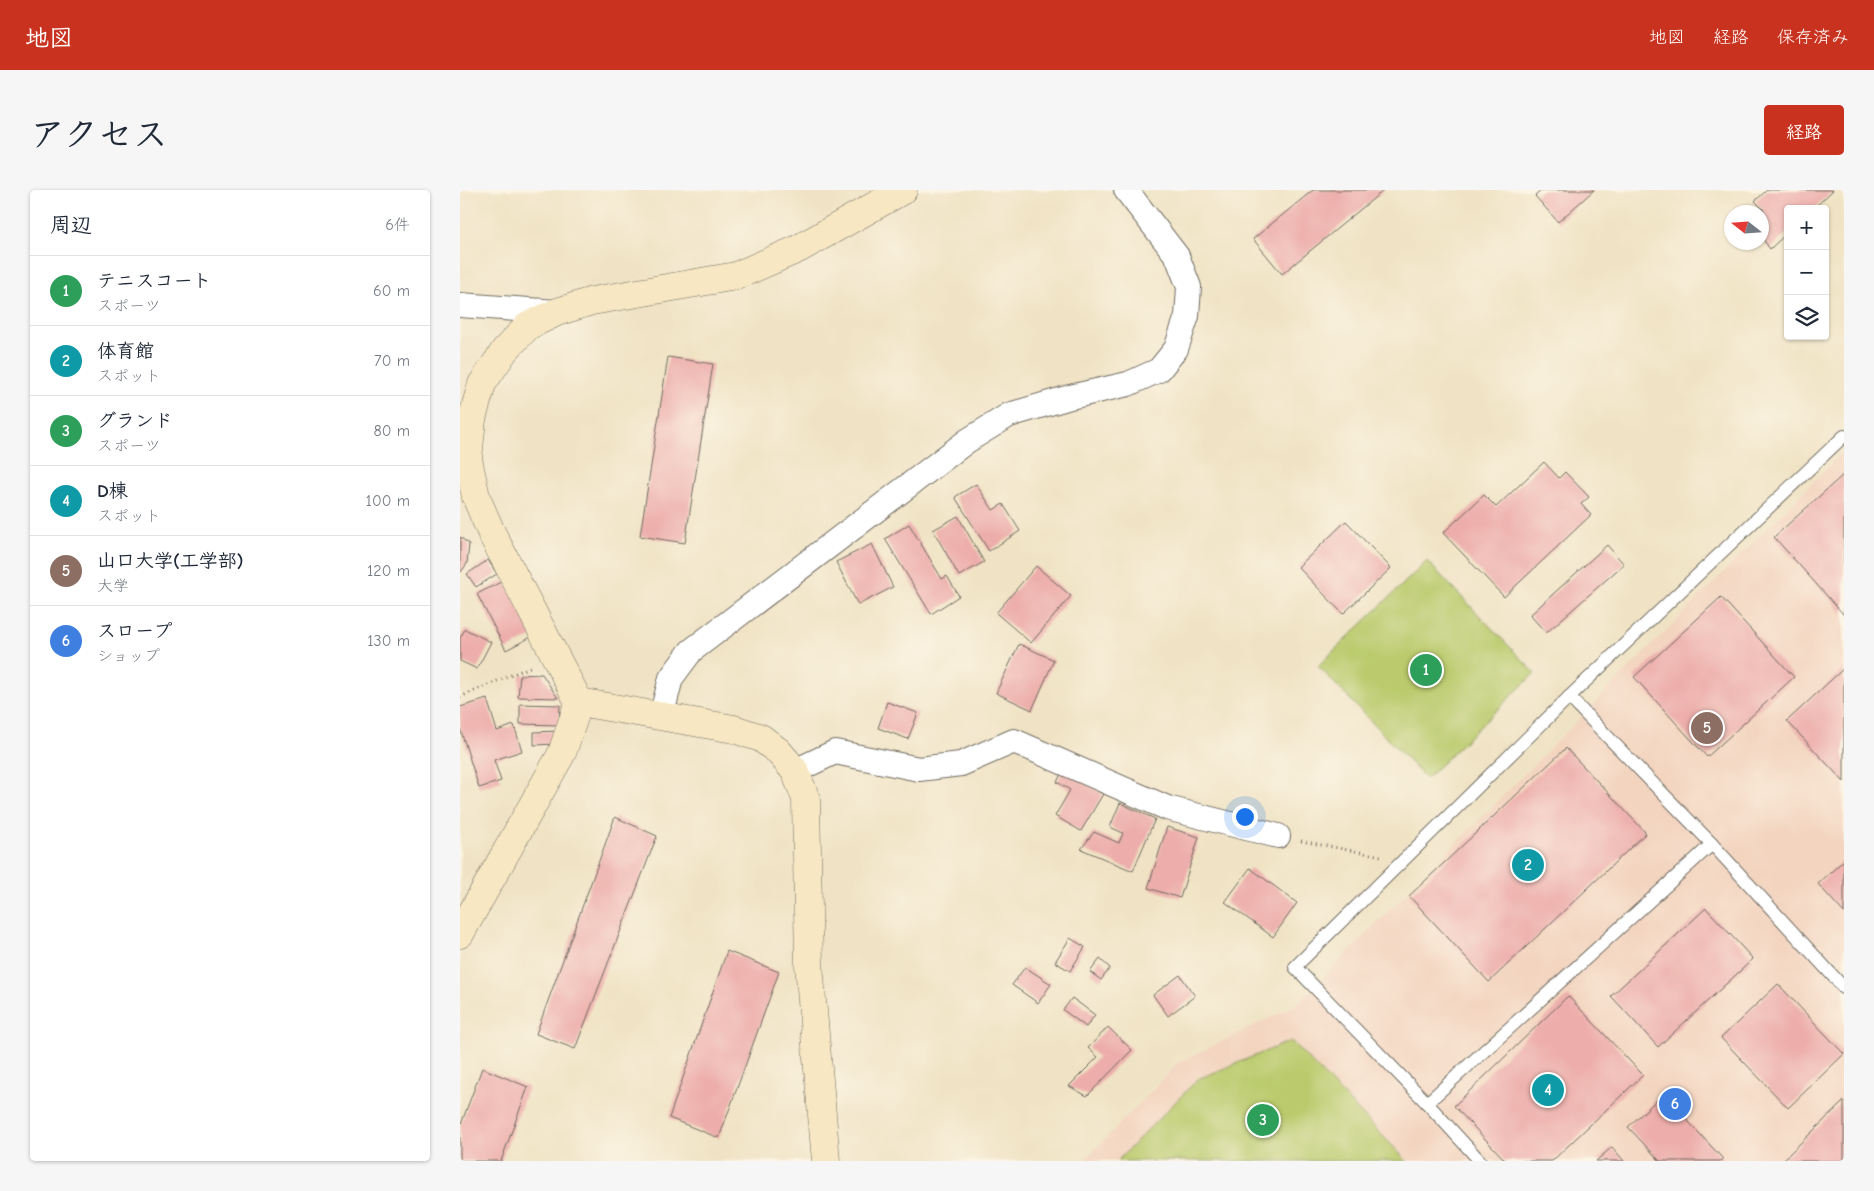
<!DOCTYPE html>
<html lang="ja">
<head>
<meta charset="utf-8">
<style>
	body { margin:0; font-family:"Comic Neue","Klee One",sans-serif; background:#f6f6f7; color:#1f2937 }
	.controls { position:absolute; right:15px; top:15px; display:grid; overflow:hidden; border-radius:5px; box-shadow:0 1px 4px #0004 }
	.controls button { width:45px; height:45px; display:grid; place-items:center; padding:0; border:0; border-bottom:1px solid #e0e1e3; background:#fff; color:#1f2937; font:25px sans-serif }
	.compass { position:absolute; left:1264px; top:15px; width:45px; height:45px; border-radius:50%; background:#fff; box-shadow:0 1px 4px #0004; rotate:287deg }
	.you { position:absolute; left:784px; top:626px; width:18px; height:18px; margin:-12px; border:4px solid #fff; border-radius:50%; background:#1a73e8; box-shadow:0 0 0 8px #1a73e833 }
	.badge { display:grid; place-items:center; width:32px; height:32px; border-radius:50%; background:#c8321e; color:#fff; font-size:16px; font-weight:700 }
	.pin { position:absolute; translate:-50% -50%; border:2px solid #fff; box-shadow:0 1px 5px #0006 }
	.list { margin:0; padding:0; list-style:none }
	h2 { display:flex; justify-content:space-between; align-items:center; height:65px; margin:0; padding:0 20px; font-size:21px }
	h2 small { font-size:16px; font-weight:400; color:#747a83 }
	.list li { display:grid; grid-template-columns:32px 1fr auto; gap:15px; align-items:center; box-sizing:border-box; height:70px; padding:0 20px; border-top:1px solid #e0e1e3 }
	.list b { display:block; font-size:19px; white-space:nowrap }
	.list p { margin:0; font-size:16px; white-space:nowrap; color:#747a83 }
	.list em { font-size:16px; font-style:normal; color:#747a83 }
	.icon { flex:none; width:28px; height:28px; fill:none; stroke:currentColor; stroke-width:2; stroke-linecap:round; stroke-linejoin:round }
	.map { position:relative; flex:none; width:1384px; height:971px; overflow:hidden; border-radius:5px }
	header { display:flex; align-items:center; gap:30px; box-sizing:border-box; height:70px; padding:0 25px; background:#c8321e; color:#fff }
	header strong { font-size:24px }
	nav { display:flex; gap:28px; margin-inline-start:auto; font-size:18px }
	.intro { display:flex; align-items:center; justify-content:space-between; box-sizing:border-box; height:120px; padding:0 30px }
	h1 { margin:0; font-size:35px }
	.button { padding:12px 22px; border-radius:5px; background:#c8321e; color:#fff; font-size:18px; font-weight:700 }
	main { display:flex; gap:30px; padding:0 30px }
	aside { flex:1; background:#fff; border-radius:5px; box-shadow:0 1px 4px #0004 }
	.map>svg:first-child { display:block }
</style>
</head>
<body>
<header>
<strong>地図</strong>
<nav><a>地図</a><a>経路</a><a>保存済み</a></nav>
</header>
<div class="intro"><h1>アクセス</h1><a class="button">経路</a></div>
<main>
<aside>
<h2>周辺<small>6件</small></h2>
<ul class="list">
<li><span class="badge" style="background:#2e9e5b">1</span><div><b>テニスコート</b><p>スポーツ</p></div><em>60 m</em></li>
<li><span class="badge" style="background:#0f9aa8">2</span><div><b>体育館</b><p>スポット</p></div><em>70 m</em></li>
<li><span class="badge" style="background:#2e9e5b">3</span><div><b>グランド</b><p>スポーツ</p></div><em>80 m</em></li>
<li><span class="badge" style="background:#0f9aa8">4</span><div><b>D棟</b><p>スポット</p></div><em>100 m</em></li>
<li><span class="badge" style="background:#8d6e63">5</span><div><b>山口大学(工学部)</b><p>大学</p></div><em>120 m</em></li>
<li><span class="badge" style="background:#3f7fe0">6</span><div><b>スロープ</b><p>ショップ</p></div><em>130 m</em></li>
</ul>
</aside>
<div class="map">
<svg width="1384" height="971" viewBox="0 0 1384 971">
	<rect width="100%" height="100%" fill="#fcf5e5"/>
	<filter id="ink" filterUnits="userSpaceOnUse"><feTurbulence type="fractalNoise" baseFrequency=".02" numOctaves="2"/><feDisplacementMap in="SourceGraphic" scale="10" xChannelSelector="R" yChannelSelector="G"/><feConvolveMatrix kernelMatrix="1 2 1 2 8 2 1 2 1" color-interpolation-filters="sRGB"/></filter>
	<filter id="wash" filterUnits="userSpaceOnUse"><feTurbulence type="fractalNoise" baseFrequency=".0096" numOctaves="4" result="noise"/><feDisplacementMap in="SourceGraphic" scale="20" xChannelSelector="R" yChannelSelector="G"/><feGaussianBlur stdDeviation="1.12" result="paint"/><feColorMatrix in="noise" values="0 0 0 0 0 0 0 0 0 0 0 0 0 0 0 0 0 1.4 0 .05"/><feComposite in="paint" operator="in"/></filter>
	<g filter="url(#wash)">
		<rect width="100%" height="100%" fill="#f0e3c5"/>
		<polygon fill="#f3d4bf" points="1384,261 1384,971 624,971 718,873 836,815"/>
		<g fill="#baca6c" stroke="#727a4c">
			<polygon points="967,371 1075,483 966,589 858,476"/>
			<polygon points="831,851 947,971 657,971 738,889"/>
		</g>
		<g id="blocks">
			<g fill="#edaeab">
				<polygon points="853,0 924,0 822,84 793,49"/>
				<polygon points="1082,0 1134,0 1098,32 1075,6"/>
				<polygon points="1307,0 1373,0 1353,19 1328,19 1328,42 1310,59 1302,48 1302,22 1304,20 1295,11"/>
				<polygon points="208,167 253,174 225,353 180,346"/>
				<polygon points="1084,272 1099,288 1105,282 1129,307 1121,314 1131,325 1044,407 983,343 1024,305 1036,317"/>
				<polygon points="1384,284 1384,425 1314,347"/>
				<polygon points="516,294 533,320 543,314 560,341 529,361 495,307"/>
				<polygon points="498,326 524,372 499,386 473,340"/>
				<polygon points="886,331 931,378 883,424 838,377"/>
				<polygon points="449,334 482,389 487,386 499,406 471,424 425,349"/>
				<polygon points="0,347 9,354 7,374 0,383"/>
				<polygon points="412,354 433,397 398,415 376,372"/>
				<polygon points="1147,355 1164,374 1086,443 1070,425"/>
				<polygon points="28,370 37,384 16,397 7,384"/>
				<polygon points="576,376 611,406 571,453 536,423"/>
				<polygon points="45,390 73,446 46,460 17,404"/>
				<polygon points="1261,407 1334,487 1247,567 1174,487"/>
				<polygon points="5,439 31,452 17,479 0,471 0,448"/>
				<polygon points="559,454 594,470 572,520 536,503"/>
				<polygon points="1384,478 1384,592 1327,531"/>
				<polygon points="82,484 98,508 58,507 60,485"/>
				<polygon points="27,509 37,541 54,535 62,561 34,570 41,591 19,598 0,538 0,517"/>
				<polygon points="427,512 458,523 448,549 418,538"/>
				<polygon points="60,514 100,515 99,535 60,534"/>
				<polygon points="98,541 98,554 74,555 74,542"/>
				<polygon points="1106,558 1186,643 1029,792 949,706"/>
				<polygon points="603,580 643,604 621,641 595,626 610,600 597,592"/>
				<polygon points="660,613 695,629 673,681 621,659 634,642 659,653 663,643 650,637"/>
				<polygon points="155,627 197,646 115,859 76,844"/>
				<polygon points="707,637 739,647 720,708 688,698"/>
				<polygon points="1384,670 1384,723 1358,694"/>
				<polygon points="790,678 837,713 813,747 765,712"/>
				<polygon points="1246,718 1293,769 1198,857 1151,806"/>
				<polygon points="610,748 625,757 610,781 595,772"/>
				<polygon points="267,761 319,782 259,948 209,928"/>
				<polygon points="640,769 650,778 641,790 630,782"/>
				<polygon points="565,777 591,794 578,813 552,795"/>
				<polygon points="720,785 735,806 708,826 693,805"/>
				<polygon points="1318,794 1384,864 1328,918 1261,848"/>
				<polygon points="1108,806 1183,885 1092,971 1046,971 994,916"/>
				<polygon points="612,808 635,825 626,837 603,820"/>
				<polygon points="648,837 672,860 627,906 609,896 638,867 628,858"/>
				<polygon points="22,878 68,897 41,971 0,971 0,937"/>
				<polygon points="1203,904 1263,969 1260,971 1200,971 1168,937"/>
				<polygon points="1384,911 1384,971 1322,971"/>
				<polygon points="1152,957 1164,971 1136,971"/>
			</g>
		</g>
	</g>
	<g filter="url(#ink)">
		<use href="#blocks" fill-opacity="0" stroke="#706b61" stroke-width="1"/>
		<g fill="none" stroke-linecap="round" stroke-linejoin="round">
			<g stroke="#706b61" stroke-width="14">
				<g id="lane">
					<polyline points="1109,507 1252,654 1384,798"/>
					<polyline points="967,913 835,777 1109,507 1384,246"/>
					<polyline points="1020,971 967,913 1252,654"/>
				</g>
			</g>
			<g stroke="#706b61" stroke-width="26">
				<g id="street">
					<polyline points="0,115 97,122"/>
					<polyline points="201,527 211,488 231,461 507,251 549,225 610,207 668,194 699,180 716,159 727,126 729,97 717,66 666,0"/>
					<polyline points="335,581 375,562 459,579 501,574 554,551 707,618 818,646"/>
				</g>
			</g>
			<g stroke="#706b61" stroke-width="29">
				<g id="secondary">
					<polyline points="119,512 274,539 301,548 318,561 335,581 346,609 349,775 366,971"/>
					<polyline points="0,744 102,563 119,512 31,342 16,307 8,269 12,229 22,194 45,160 68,136 97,122 132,111 276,86 338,59 443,0"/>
				</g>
			</g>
			<g stroke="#706b61" stroke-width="3" stroke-dasharray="1 4" stroke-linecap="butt">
				<polyline points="0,507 70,477"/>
				<polyline points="841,651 921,666"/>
			</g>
			<use href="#lane" stroke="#fff" stroke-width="12"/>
			<use href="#street" stroke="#fff" stroke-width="24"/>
			<use href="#secondary" stroke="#f7e8c3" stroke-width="28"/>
		</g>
	</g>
</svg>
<div class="controls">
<button>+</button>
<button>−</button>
<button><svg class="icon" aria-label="layers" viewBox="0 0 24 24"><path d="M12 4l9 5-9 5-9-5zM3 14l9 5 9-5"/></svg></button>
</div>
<svg class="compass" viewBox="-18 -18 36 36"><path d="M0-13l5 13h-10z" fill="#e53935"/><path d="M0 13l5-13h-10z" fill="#747a83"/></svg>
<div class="you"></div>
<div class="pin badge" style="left:966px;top:480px;background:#2e9e5b">1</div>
<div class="pin badge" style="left:1068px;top:675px;background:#0f9aa8">2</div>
<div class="pin badge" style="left:803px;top:930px;background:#2e9e5b">3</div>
<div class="pin badge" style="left:1088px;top:900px;background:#0f9aa8">4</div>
<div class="pin badge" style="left:1247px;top:538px;background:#8d6e63">5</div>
<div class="pin badge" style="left:1215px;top:914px;background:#3f7fe0">6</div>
</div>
</main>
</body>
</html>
